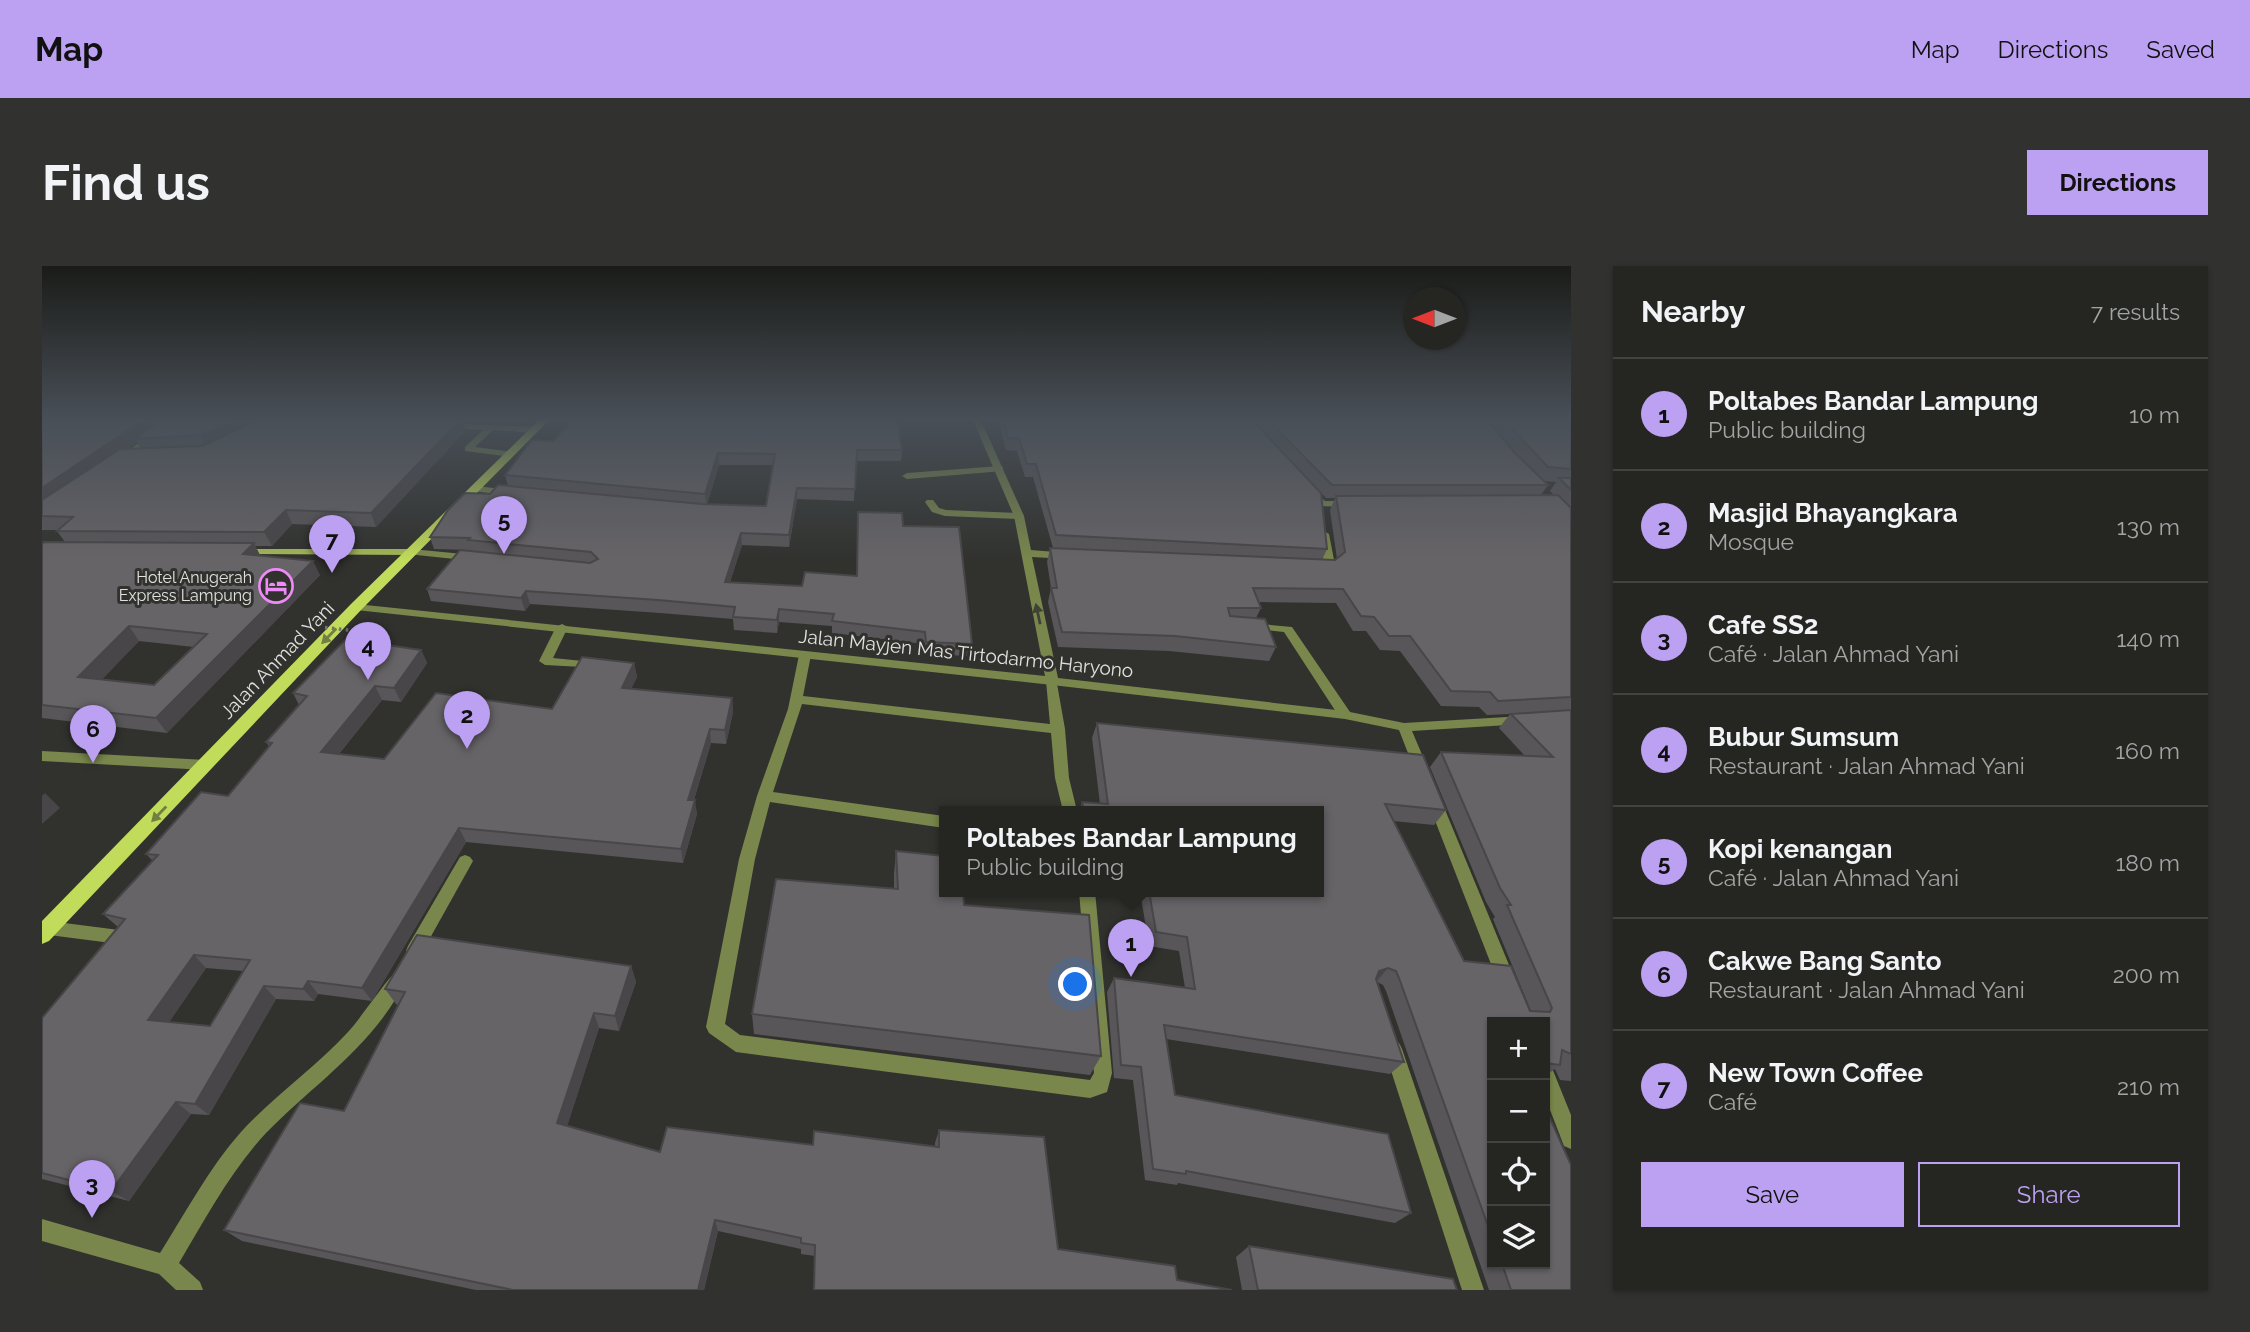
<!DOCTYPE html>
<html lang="en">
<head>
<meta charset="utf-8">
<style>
	body { margin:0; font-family:Raleway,sans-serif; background:#31322f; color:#f1f3f6 }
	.controls { position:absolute; right:21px; bottom:21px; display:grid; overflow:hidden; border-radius:0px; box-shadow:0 2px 5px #0004 }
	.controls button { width:63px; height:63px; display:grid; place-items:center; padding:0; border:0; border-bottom:2px solid #424340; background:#252622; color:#f1f3f6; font:35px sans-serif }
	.compass { position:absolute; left:1361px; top:21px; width:63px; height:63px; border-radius:50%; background:#252622; box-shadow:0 2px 5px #0004; rotate:270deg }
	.you { position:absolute; left:1034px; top:719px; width:24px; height:24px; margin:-18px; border:5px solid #fff; border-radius:50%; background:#1a73e8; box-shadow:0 0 0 10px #1a73e833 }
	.badge { display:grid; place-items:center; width:46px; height:46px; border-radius:50%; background:#bca0f2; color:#111; font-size:23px; font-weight:700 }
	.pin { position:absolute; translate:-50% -58px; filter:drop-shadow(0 2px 4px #0008) }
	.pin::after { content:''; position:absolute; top:37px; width:24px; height:21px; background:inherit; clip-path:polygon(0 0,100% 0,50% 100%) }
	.popup { position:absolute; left:897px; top:540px; width:385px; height:91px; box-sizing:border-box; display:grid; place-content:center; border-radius:0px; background:#252622; filter:drop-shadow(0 2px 5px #0005); font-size:23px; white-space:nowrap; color:#a3a5a5 }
	.popup b { font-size:26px; color:#f1f3f6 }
	.popup::after { content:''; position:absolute; left:50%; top:100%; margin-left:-14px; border:14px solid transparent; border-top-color:#252622 }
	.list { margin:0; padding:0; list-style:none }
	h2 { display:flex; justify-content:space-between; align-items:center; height:91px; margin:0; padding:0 28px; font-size:30px }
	h2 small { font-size:23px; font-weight:400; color:#a3a5a5 }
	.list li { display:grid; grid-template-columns:46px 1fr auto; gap:21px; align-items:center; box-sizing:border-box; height:112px; padding:0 28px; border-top:2px solid #424340 }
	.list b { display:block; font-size:26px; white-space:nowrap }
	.list p { margin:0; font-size:23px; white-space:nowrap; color:#a3a5a5 }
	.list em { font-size:23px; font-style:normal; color:#a3a5a5 }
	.actions { display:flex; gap:14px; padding:21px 28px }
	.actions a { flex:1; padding:16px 0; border:2px solid #bca0f2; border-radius:0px; text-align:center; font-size:24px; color:#bca0f2 }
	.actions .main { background:#bca0f2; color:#111 }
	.icon { flex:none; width:38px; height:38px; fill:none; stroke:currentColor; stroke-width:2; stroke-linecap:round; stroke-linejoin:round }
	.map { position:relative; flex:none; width:1529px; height:1024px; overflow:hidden; border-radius:0px }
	header { display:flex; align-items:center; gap:42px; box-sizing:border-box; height:98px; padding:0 35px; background:#bca0f2; color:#111 }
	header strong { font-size:33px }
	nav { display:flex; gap:38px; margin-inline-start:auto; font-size:24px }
	.intro { display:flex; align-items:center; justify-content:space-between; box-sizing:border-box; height:168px; padding:0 42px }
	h1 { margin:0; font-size:49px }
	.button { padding:18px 32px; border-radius:0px; background:#bca0f2; color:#111; font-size:24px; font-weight:700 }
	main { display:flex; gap:42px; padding:0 42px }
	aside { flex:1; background:#252622; border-radius:0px; box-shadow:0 2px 5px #0004 }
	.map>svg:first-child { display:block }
</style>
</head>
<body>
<header>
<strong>Map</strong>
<nav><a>Map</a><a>Directions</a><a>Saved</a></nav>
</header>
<div class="intro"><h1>Find us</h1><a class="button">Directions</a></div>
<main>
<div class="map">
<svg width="1529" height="1024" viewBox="0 0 1529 1024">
	<rect width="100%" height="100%" fill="#31322e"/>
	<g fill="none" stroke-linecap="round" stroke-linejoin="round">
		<g fill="#79874c" fill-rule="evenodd">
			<polygon points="401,157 492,161 496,164 492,167 451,164 433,181 472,186 473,188 469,191 423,185 423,181 441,164 404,162 401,161"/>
			<polygon points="958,200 961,201 961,205 865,213 860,210 865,207"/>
			<polygon points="885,234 891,234 897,242 904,244 977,247 982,250 977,253 903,250 890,246 883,236"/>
			<polygon points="1208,357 1250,361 1308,446 1309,449 1308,452 1298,452 1242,366 1204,362 1204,358"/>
			<polygon points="520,358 526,361 511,392 541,395 543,398 541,401 503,399 497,395 514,361"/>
			<polygon points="763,385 769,389 761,430 1008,458 1004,415 1006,412 1014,412 1023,463 1027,512 1035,545 1021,545 1013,512 1009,467 760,438 731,526 902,550 902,562 728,536 713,593 683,758 698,769 1048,814 1052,807 1037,625 1053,625 1070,807 1065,826 1048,832 694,786 667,767 664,761 697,593 715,530 746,443 757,389"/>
			<polygon points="7,655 77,664 83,666 85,671 83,676 77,678 7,669 0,664 1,657"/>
		</g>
		<g fill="#79874c" fill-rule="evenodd">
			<polygon points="133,152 142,152 81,196 75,196 75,192"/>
			<polygon points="930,152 938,152 982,250 989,284 1026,287 1031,290 1026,293 990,291 1016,412 1303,445 1362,457 1482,450 1489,454 1482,458 1370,465 1387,505 1380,510 1373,505 1357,464 1303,453 1010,419 314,344 308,341 314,338 1003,410 972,250"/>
			<polygon points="435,220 468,224 473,227 468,230 432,225 430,223"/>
			<polygon points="1267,222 1283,235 1307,235 1312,238 1307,241 1277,240 1262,225"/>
			<polygon points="1282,265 1287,268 1293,299 1276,307 1271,304 1282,298 1277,268"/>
			<polygon points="369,283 432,289 437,292 432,295 365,288 364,286"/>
			<polygon points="0,485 164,494 171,499 164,504 0,495"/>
			<polygon points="1392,529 1397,530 1399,534 1474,716 1471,721 1465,724 1459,721 1456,716 1385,534 1387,530"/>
			<polygon points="423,589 428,591 431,595 378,690 372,692 366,690 364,685 366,680 418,591"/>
			<path d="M356,704L362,707L365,712C334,778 273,817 224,867C188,906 164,952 137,997L158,1016L161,1024H134L117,1008L0,975V953L118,987C144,946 167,902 199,866C232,830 273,802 306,766C316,756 349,707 356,704Z"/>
			<polygon points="1351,774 1357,777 1360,783 1442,1024 1420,1024 1342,783 1345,777"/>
			<polygon points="1503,799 1510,802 1529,849 1529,883 1522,880 1503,831"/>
		</g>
		<polygon fill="#a2b655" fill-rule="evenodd" points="199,283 369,283 374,286 369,289 195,288 195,284"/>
		<polygon fill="#c1db5a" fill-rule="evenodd" points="499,152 509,152 319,344 7,675 0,678 0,655 309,338"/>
		<polyline stroke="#727370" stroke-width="3.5" stroke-dasharray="2.5 4.5" stroke-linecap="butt" points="269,360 324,366"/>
	</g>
	<g fill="#595659" fill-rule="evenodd">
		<path d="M0,152H437L433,155H421L424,164L334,261L250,258L230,280H213L218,290L278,309L125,467L0,452V278L23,276L15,265L16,264H0ZM95,176L99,183H85ZM97,375L152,381L112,419L60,413Z"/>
		<path d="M956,152H1529V815L1518,814L1513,803L1503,810V756H1450V998H1503L1529,1024H1447L1344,725L1341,719L1335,716L1362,796L1348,808L1124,773L1133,829L1369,947L1353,957L1136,917L1135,919L1103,914L1091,814L1072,812L1065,726L1072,712L1143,722L1137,685L1107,680L1098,625H1276V545H1037L1040,536L1058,538L1050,472L1055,457L1404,544L1392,559L1351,555L1422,695L1488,745H1489L1451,653L1453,651L1444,636L1388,501L1399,486L1483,490L1457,462L1468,448L1445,449L1437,441L1399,440L1358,385L1338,384L1324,365H1311L1294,337L1217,336L1219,342L1214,352L1234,381L1227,395L1127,385L1016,381L1006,336L1009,322L1005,296L1008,282H1011L991,211H983L975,185L964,184ZM1264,211L1284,232H1293L1288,244L1295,293L1293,294H1280L1285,283ZM1501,215L1514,216L1508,225L1512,229H1499L1506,219Z"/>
		<path d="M490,174L860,184L859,195H814L812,235L755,233L747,281L700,279L688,316L760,320L815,310L861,260L930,378L927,390L882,388V378L790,367V360L737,356L735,367L692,364L691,353L618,347L488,338L483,345L389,335L385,323L430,285L429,284L392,283L388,271L448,228L466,220L463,209ZM677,199H731L724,240L665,238Z"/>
		<path d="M379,384L385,397L359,436L340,434L297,488L342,493L510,443L592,397L595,411L589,423L690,432L691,446L684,478L669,477L652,534L655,548L641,597L424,576L330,735L276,728L272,735L234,733L167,849L149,848L87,935L0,913V752L76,661L61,648L111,595L104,588L186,530L227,480L224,476L257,439L251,427ZM164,702L201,705L168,760L127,756Z"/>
		<polygon points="854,585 922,639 1059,790 1048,809 712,768 710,748 852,622 852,608"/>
		<polygon points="589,700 594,716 577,765 557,762 525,860 618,886 771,879 893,881 893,877 897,864 1002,871 773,990 759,988 759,983 676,965 662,1024 434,1024 200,975 182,964 302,845 356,739 354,738 343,723"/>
		<polygon points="1207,980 1415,1024 1200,1024 1194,991"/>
	</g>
	<g fill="#484648">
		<polygon points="104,152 129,152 93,173 95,176 0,243 0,222"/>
		<polygon points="198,152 206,152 211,162 164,182 158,169"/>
		<polygon points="420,152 424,164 334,261 329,247"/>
		<polygon points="676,187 677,199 665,240 663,228"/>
		<polygon points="755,222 755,233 747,281 747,269"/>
		<polygon points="244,244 250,258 230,280 222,266"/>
		<polygon points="699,267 700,279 684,328 683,316"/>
		<polygon points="212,277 219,291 201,288"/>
		<polygon points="271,295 278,309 125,467 114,452"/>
		<polygon points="484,325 488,338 483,345 479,332"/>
		<polygon points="737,343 737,356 735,367 735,354"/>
		<polygon points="87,360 97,375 48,426 36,411"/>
		<polygon points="379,384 385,397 359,436 352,422"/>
		<polygon points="592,397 595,411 583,436 580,422"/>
		<polygon points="333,420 340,434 287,500 279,486"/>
		<polygon points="690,432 691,446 684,478 683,464"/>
		<polygon points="668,463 669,477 648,547 646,534"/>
		<polygon points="3,527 18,542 0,558 0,530"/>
		<polygon points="653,534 655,548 641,597 639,583"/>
		<polygon points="417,562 424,576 330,735 320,722"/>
		<polygon points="152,689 164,702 120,767 106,754"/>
		<polygon points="589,700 594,716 577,765 573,750"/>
		<polygon points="1346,702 1334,716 1325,719 1337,705"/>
		<polygon points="266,715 276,728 272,735 261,723"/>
		<polygon points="222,720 234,733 167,849 153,838"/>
		<polygon points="552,747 557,762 522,870 515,857"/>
		<polygon points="134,836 149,848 87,935 69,925"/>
		<polygon points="673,954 676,965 662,1024 656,1024"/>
	</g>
	<g fill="#676467" stroke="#484648" stroke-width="2" fill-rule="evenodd">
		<polygon points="0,152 104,152 0,222"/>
		<polygon points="122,152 198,152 158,169 93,173"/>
		<polygon points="214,152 420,152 329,247 244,244 222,266 15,265 31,251 0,250 0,234 78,183 160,180 214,155 215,152"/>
		<polygon points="532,152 855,152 860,184 815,184 813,223 755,222 747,269 699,267 683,316 760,320 763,306 815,310 816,246 860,247 861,260 917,261 930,378 884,376 883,366 790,355 792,348 737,343 735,354 691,351 693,341 616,334 484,325 479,332 385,323 418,284 548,297 556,293 549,286 426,274 428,272 388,271 406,244 423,227 448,228 456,219 660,238 724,240 733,188 676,187 663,228 463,209 490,174 511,175"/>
		<polygon points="961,152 1208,152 1279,227 1285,283 1014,269 994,198 985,198 977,172 966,172"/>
		<polygon points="1224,152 1444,152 1472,186 1506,219 1290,219"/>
		<polygon points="1460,152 1529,152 1529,203 1506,201"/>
		<polygon points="1517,212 1529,212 1529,224"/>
		<polygon points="1516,229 1529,242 1529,431 1456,435 1448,426 1409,425 1368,370 1347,370 1332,351 1319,350 1301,323 1211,322 1219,342 1186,342 1188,350 1223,353 1234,381 1133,370 1020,366 1009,322 1015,322 1008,282 1293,294 1303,286 1294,230"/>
		<path d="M2,276L212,277L201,288L271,295L114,452L0,439V278ZM87,360L165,368L112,419L36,411Z"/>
		<path d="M304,373L379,384L352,422L333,420L279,486L342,493L394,427L510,443L540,391L592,397L580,422L690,432L683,464L668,463L646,534H653L639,583L417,562L320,722L266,715L261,723L222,720L153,838L134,836L69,925L0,907V752L83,653L61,648L116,589L104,588L159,526L186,530L230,477L224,476L265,430L251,427ZM152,689L208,694L168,760L106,754Z"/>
		<polygon points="1529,444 1529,788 1520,784 1518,799 1503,797 1503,756 1450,756 1450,971 1357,712 1354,705 1346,702 1337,705 1334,713 1362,796 1122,759 1133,829 1346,868 1369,947 1144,905 1144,908 1111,903 1099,801 1079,799 1072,712 1153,723 1145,671 1114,666 1107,625 1276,625 1276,545 1042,545 1040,536 1066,538 1055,457 1381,489 1404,544 1343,538 1422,695 1469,700 1488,745 1508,746 1510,742 1465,639 1469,639 1458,622 1399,486 1511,491 1469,448"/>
		<polygon points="854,585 902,590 902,625 921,625 922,639 1047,649 1059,790 710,748 734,613 856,623"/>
		<polygon points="375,669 589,700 573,750 552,747 515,857 618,886 625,861 771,879 772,865 897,881 897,864 1002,871 1016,983 1133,1000 1135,1014 1190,1024 772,1024 773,979 759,977 759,972 673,954 656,1024 471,1024 182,964 258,837 302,845 363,726 343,723"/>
		<polygon points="1503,841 1529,899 1529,1024 1469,1024 1460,998 1503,998"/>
		<polygon points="1207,980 1411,1013 1415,1024 1216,1024"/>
	</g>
	<defs><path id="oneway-solid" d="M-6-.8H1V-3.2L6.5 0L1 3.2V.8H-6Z" transform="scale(1.75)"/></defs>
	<use fill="#3f4334" href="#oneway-solid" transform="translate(996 348) rotate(-102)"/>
	<g fill="#727e42">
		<use href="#oneway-solid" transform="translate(287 370) rotate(134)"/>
		<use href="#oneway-solid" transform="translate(117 548) rotate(134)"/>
	</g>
	<linearGradient id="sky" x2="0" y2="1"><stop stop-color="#1b1c19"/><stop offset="0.52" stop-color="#484f57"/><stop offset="1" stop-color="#484f57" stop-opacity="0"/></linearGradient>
	<rect width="1529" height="295" fill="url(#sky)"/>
	<defs>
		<g id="hotel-ring" transform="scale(1.75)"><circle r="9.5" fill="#31322e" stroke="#ee8bf8" stroke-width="1.5"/><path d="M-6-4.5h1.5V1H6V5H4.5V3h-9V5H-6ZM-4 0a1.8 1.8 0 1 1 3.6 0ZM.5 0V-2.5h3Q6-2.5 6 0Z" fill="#ee8bf8"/></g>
	</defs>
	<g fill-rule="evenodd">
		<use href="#hotel-ring" x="234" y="320"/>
	</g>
	<g text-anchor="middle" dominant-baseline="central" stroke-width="6" stroke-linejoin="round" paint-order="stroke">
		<g font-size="16" fill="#e1e2e0" stroke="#31322e" text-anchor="end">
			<text x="210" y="311">Hotel Anugerah<tspan x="210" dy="18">Express Lampung</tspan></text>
		</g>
		<g font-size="19" fill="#e1e2e0" stroke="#31322e">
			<text transform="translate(924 387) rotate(6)">Jalan Mayjen Mas Tirtodarmo Haryono</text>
			<text transform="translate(235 394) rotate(-46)">Jalan Ahmad Yani</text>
		</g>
	</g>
</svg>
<div class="controls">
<button>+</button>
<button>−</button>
<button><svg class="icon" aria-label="locate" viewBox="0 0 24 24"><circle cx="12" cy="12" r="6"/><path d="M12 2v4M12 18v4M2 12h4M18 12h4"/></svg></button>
<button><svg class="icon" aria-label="layers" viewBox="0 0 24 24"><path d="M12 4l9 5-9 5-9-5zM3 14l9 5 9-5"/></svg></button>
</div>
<svg class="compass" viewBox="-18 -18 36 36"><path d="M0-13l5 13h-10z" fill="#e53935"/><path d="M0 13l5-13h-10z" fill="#a3a5a5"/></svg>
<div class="you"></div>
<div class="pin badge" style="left:1089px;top:711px">1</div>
<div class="popup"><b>Poltabes Bandar Lampung</b>Public building</div>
<div class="pin badge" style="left:425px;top:483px">2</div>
<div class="pin badge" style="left:50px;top:952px">3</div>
<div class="pin badge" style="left:326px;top:414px">4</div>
<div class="pin badge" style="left:462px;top:288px">5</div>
<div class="pin badge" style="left:51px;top:497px">6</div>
<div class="pin badge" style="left:290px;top:307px">7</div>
</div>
<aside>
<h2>Nearby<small>7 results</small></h2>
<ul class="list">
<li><span class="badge">1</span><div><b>Poltabes Bandar Lampung</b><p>Public building</p></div><em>10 m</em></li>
<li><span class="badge">2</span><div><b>Masjid Bhayangkara</b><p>Mosque</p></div><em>130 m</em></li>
<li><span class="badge">3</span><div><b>Cafe SS2</b><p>Café · Jalan Ahmad Yani</p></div><em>140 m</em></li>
<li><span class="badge">4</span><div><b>Bubur Sumsum</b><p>Restaurant · Jalan Ahmad Yani</p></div><em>160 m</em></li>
<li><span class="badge">5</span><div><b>Kopi kenangan</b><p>Café · Jalan Ahmad Yani</p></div><em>180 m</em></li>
<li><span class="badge">6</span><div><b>Cakwe Bang Santo</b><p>Restaurant · Jalan Ahmad Yani</p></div><em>200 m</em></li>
<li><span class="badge">7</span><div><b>New Town Coffee</b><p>Café</p></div><em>210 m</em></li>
</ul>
<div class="actions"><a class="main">Save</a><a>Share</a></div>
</aside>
</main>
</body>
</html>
